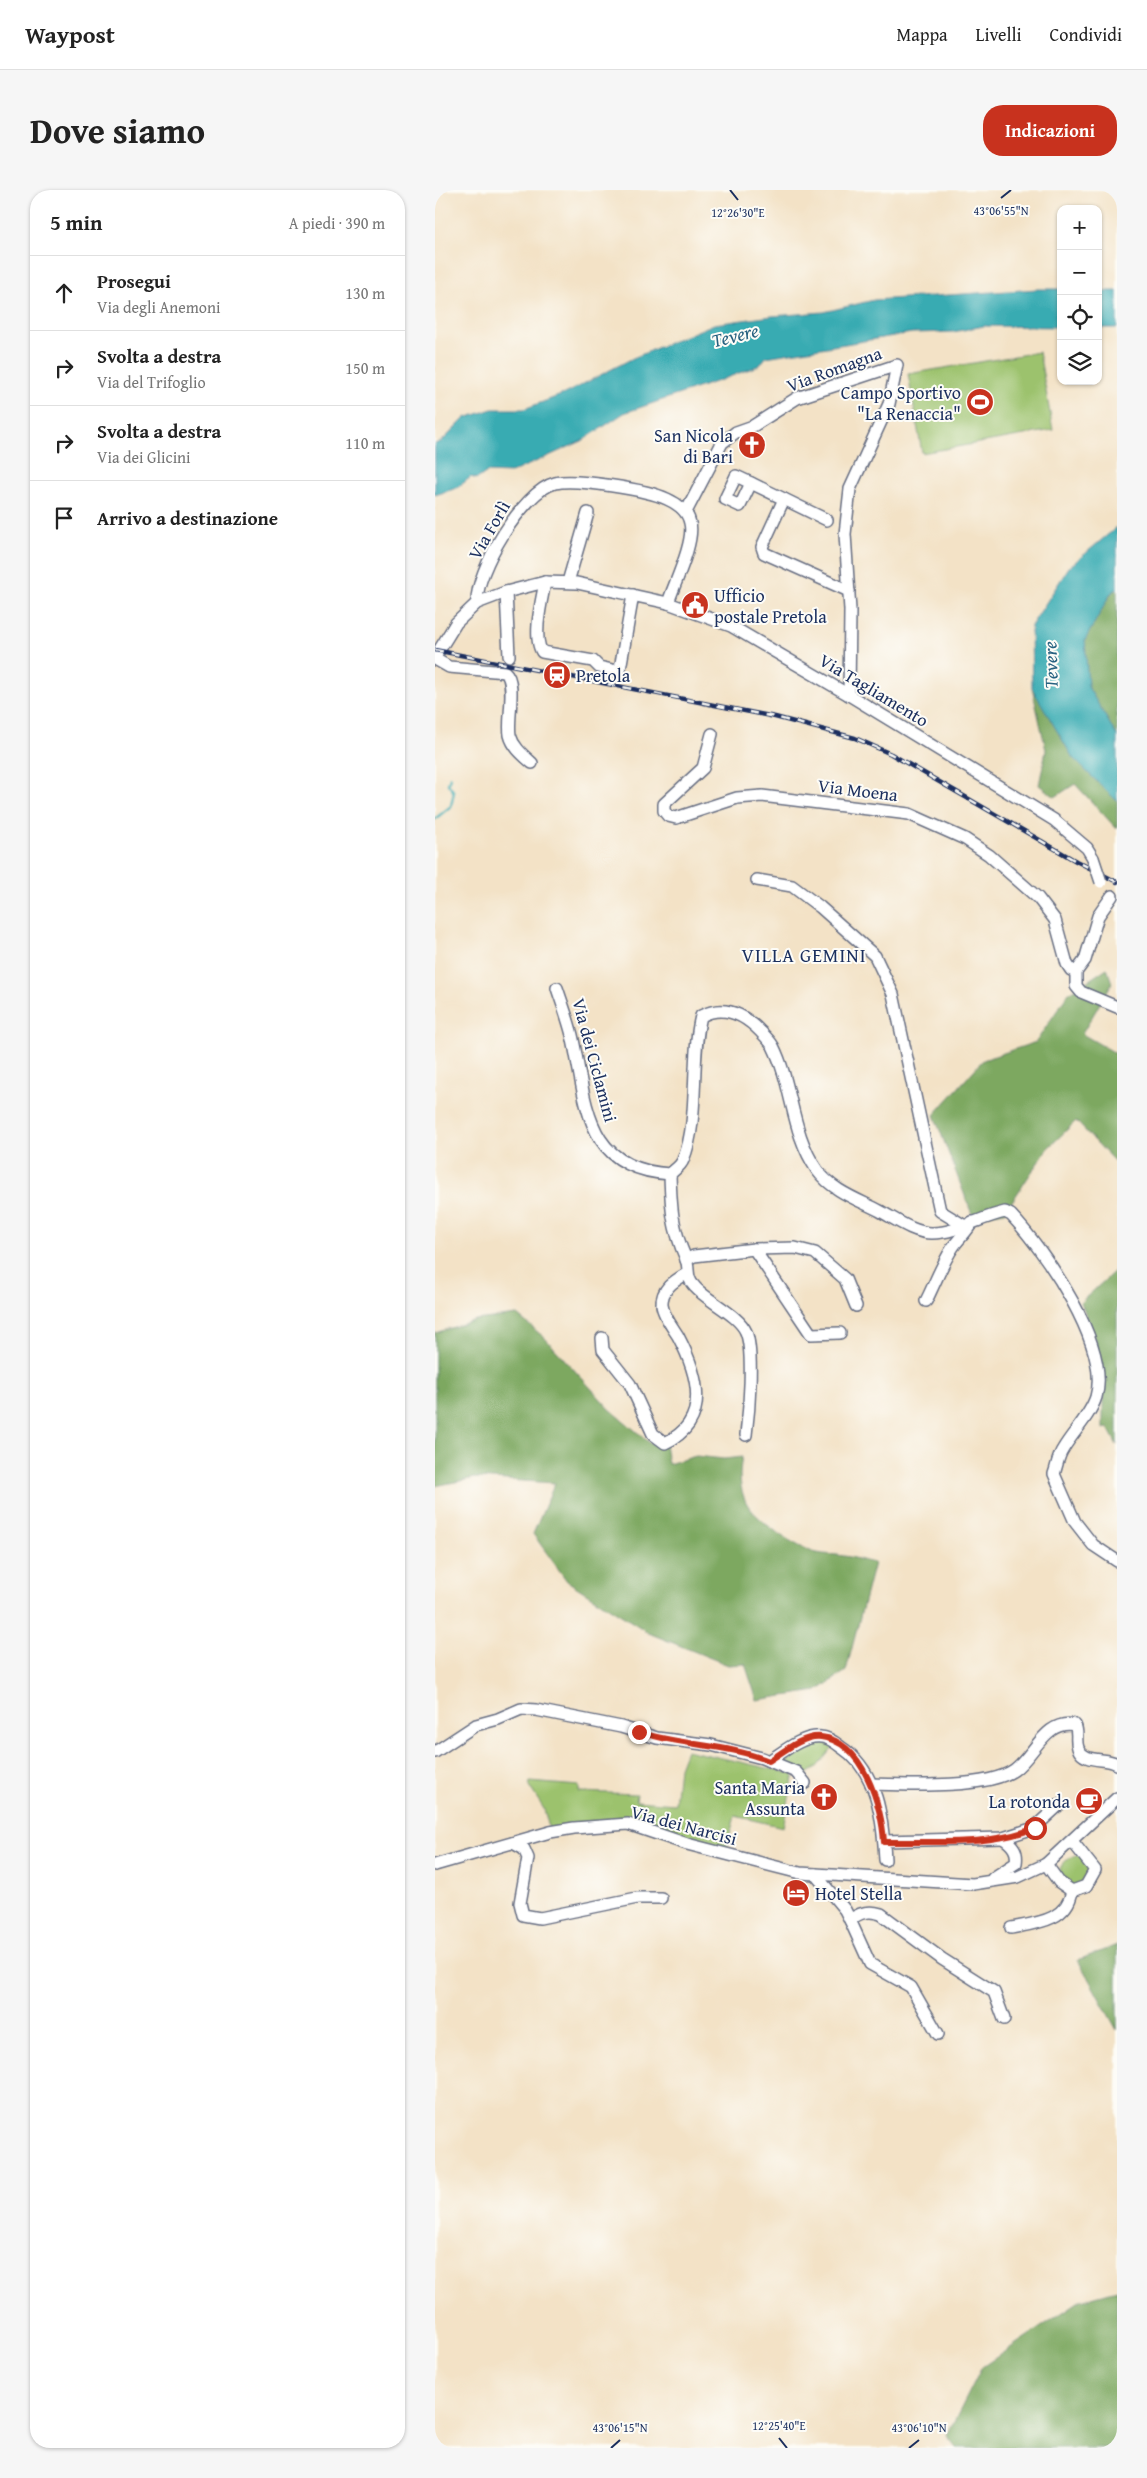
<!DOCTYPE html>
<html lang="it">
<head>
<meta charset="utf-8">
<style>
	body { margin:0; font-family:"Gentium Book Plus",serif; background:#f6f6f6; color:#222 }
	.controls { position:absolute; right:15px; top:15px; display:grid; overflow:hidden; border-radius:10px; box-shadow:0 1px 4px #0004 }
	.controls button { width:45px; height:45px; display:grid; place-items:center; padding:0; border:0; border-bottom:1px solid #e0e0e0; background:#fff; color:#222; font:25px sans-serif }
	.stop { position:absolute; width:15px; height:15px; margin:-11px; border:4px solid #c8321e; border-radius:50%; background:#fff }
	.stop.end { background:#c8321e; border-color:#fff; box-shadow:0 1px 5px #0008 }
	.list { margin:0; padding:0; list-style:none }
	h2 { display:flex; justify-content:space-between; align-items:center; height:65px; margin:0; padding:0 20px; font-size:21px }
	h2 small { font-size:16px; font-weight:400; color:#767676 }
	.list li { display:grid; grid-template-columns:32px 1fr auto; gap:15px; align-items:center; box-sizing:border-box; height:75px; padding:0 20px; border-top:1px solid #e0e0e0 }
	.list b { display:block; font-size:19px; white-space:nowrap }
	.list p { margin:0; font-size:16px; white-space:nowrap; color:#767676 }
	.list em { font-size:16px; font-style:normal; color:#767676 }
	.icon { flex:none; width:28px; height:28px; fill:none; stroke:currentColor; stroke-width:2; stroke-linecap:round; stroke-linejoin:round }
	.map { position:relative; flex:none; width:682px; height:2258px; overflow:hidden; border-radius:20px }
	header { display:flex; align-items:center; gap:30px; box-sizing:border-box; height:70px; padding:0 25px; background:#fff; border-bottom:1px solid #e0e0e0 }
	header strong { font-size:24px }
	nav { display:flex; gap:28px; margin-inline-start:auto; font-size:18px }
	.intro { display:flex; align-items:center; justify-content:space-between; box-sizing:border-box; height:120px; padding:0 30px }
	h1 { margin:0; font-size:35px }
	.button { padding:12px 22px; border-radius:20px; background:#c8321e; color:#fff; font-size:18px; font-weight:700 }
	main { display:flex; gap:30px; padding:0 30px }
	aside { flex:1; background:#fff; border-radius:20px; box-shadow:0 1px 4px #0004 }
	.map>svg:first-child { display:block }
</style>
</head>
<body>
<header>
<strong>Waypost</strong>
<nav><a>Mappa</a><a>Livelli</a><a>Condividi</a></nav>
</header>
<div class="intro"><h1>Dove siamo</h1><a class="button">Indicazioni</a></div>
<main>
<aside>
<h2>5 min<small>A piedi · 390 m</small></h2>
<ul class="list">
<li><svg class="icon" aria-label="ahead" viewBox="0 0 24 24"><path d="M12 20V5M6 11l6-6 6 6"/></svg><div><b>Prosegui</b><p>Via degli Anemoni</p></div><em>130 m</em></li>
<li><svg class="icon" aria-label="right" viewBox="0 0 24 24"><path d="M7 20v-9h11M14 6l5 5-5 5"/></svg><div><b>Svolta a destra</b><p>Via del Trifoglio</p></div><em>150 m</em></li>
<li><svg class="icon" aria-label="right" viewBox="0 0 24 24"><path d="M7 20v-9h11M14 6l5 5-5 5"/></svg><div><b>Svolta a destra</b><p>Via dei Glicini</p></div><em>110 m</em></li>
<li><svg class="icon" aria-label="arrive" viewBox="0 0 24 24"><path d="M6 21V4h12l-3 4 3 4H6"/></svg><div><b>Arrivo a destinazione</b></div></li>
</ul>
</aside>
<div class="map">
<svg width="682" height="2258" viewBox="0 0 682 2258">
	<rect width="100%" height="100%" fill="#fdfcf7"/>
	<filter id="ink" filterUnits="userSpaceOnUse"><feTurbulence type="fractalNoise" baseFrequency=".02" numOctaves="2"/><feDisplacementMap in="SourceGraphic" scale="10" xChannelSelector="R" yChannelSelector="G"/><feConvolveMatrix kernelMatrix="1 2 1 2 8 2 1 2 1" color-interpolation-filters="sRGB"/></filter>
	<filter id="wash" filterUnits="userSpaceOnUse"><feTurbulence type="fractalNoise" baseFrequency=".0096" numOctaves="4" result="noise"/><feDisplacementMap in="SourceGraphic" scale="20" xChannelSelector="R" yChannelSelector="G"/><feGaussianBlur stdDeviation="1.12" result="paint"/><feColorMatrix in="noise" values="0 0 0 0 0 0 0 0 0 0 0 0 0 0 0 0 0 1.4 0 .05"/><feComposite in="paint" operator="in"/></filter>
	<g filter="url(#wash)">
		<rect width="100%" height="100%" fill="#f3e2c6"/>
		<g fill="#9cc26d" stroke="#5c7866">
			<polygon points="604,162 618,240 487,263 473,184"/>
			<polygon points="370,1549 401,1553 382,1577 367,1587 334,1571"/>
			<polygon points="251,1560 359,1584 348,1637 300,1626 291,1660 193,1634 115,1642 109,1619 94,1596 95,1592 144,1596 144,1602 202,1604 201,1611 240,1614 244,1578"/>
			<path d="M644,1664L657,1681L653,1689L636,1697L623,1685C626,1672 632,1669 644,1664Z"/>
		</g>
		<g fill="#7da860" stroke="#4c6c5f">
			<polygon points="682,399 682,546 653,497 650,450 676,403"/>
			<polygon points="597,498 638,568 682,611 682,639 640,594 620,607 604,595 611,560"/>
			<polygon points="672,778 677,793 647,844 682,864 682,974 641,931 612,959 570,1022 538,1027 499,925 548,870 601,852 633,804"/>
			<polygon points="682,1079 682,1255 673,1238 668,1239 668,1191 660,1151 646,1112"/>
			<path d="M82,1125L110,1148L175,1219L216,1254L230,1253L233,1274L261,1266L289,1269L307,1267C304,1283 304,1297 311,1312C320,1330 363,1359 382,1363C391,1365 400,1364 409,1366C419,1367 429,1371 439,1373L411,1481L382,1501L322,1510L310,1474L293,1475L216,1444L132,1391L98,1344L120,1293L40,1288L0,1296V1143L41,1130Z"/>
			<polygon points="682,1755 682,1840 643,1770"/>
			<polygon points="682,2100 682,2258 522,2258 512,2246 547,2177 646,2110"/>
		</g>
		<g fill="#39abb2" stroke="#2a6d88">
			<polygon points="603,99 626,99 626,137 549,136 518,142 477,143 331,167 325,175 286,190 189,223 147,251 98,273 75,283 52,282 42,289 36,287 22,298 0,305 0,254 7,251 30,228 57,219 89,219 129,204 198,168 279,134 337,126 389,122 439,110"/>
			<rect x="663" y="101" width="19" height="37"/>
			<polygon points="682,337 682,399 676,403 650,450 653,497 682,546 682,611 638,568 597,498 596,436 634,377"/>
		</g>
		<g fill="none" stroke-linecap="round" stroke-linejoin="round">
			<polyline stroke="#39abb2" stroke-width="2.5" points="0,629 16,616 19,602 13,594 15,587"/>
		</g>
	</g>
	<g filter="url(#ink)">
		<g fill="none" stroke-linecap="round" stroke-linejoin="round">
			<g stroke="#676e82" stroke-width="14">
				<g id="minor">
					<polygon points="301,286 316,293 305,316 290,309"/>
					<polyline points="316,293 392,330"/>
					<polyline points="349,309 327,357 329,363 414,401"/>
					<polyline points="251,322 287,253 301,242 318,236 362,208 462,175 454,214 415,299 410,344 415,420 414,505"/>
					<path d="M110,392C107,409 97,447 107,462L158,471L164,477L182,481L185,479L198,405"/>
					<polyline points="133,392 153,323"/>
					<polyline points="71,402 74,466"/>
					<path d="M42,413C40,382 88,301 120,293C140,288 213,300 232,309C243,314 253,322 255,333C260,352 239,394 233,413"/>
					<polyline points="0,467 21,433 42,413 71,402 110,392 142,393 233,413 296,436 414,505 619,630 652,658 658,668"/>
					<path d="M0,469L14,477L70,482C82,492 72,529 75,545C78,557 88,565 97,573"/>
					<polyline points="277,544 268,578 229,614 229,621 233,626 241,628 302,608 327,606 474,624 530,649 554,665 603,708 620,730 632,774 636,780 641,782 650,770 663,726 677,706"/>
					<polyline points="322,690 357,696 385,717 440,766 458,804 505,1021 528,1035"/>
					<polyline points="641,782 641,796 646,802 682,817"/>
					<path d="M122,798C127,813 133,829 137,845C152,911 148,979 235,984C239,980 246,976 248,970C265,930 255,870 266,826C289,814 309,824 326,842C330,846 335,851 338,856C358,896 356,943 382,980C397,1001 424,1010 445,1021C460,1029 479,1043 497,1043C521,1043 546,1027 570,1022L576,1025C610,1061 676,1156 661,1207C655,1226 638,1242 628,1259C623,1266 622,1276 619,1284L640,1332L658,1355L682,1371"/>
					<path d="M235,984C236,1019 237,1037 251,1069C255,1079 250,1087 260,1097C272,1111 304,1125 311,1142C319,1162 314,1222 311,1245"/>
					<polyline points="319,1059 360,1058 380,1063 410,1089 421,1116"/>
					<polyline points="251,1070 259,1066 319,1059 376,1144 405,1143"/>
					<path d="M491,1111C500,1093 507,1074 518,1057C524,1048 532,1042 537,1032"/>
					<path d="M167,1148L168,1160L195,1194L218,1244L230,1253C277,1231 263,1184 243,1146C238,1138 228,1125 227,1115C226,1099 239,1091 251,1084"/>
					<polyline points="0,1562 41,1535 63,1529 86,1519 101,1520 186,1537 222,1548 276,1555 327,1568 361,1582 370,1593"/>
					<path d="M334,1571C348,1562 368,1545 386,1547C393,1547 401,1553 406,1557C443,1581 448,1630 450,1670"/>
					<path d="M436,1594C470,1595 552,1599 579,1580C600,1565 610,1529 640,1535C644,1543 640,1550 643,1558C649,1574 671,1567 682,1574"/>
					<polyline points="449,1651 568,1648 599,1638 624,1615"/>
					<polyline points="78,1653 89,1659 93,1668 85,1713 88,1725 105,1728 202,1708 226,1708"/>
					<polyline points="611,1674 624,1692 637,1701 651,1696 660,1680 637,1651"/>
					<polyline points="0,1675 115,1642 139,1638 193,1634 252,1654 365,1683 538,1694 583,1687 611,1674 682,1608"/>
					<path d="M380,1684L410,1720L415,1730C425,1722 434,1720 446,1724L507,1769L559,1802L569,1829"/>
					<path d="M558,1688L581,1673C583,1661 578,1655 568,1648"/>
					<polyline points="415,1730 435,1774 476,1797 503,1844"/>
					<path d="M576,1738C601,1733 632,1731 637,1701"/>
				</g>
			</g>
			<use href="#minor" stroke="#fff" stroke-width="11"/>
			<g stroke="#1b2f5e" stroke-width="4.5">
				<polyline id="rail" points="0,460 340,527 420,548 456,564 641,671 682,692"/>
			</g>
			<use href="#rail" stroke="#fdfcf7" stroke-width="2.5" stroke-dasharray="8" stroke-linecap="butt"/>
			<g stroke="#676e82" stroke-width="14" stroke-linecap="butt">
				<polyline id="minor-bridge" points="658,668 666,692"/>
			</g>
			<use href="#minor-bridge" stroke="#fff" stroke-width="11"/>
		</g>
	</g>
	<g fill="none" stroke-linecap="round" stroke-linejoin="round" filter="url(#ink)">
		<path stroke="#c8321e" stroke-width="6" d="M204,1542C247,1556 292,1554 334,1571C348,1562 368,1545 386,1547C428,1551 447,1617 449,1652C498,1651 553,1657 600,1638"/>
	</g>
	<path fill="none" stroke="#1b2f5e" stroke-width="2" d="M295,0L303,10M566,8L576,0M344,2248L352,2258M176,2258L185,2250M474,2258L484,2250"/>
	<defs>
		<g id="stadium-disc" transform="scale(1.4375)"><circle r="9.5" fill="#c8321e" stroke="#fdfcf7"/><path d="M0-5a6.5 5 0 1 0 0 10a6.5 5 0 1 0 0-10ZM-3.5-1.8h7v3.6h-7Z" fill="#fff"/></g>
		<g id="church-disc" transform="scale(1.4375)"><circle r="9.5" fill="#c8321e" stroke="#fdfcf7"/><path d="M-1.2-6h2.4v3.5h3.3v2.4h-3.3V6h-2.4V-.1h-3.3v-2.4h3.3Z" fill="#fff"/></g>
		<g id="civic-disc" transform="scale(1.4375)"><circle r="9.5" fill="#c8321e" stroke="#fdfcf7"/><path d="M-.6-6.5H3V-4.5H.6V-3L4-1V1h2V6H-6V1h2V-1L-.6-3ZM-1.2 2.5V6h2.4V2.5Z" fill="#fff"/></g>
		<g id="station-disc" transform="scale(1.4375)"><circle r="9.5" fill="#c8321e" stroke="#fdfcf7"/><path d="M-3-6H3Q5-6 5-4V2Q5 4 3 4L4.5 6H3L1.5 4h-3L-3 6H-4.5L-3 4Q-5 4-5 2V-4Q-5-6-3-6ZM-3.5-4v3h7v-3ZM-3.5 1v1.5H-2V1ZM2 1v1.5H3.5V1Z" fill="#fff"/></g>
		<g id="cafe-disc" transform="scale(1.4375)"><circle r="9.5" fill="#c8321e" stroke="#fdfcf7"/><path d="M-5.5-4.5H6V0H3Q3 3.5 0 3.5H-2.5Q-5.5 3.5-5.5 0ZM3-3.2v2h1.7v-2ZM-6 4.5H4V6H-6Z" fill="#fff"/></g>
		<g id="hotel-disc" transform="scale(1.4375)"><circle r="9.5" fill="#c8321e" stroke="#fdfcf7"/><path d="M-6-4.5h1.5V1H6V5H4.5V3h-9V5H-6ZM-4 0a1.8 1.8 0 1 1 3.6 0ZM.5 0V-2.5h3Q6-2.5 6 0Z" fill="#fff"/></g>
	</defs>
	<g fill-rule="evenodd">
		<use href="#stadium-disc" x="545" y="212"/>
		<use href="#church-disc" x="317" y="255"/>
		<use href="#civic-disc" x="260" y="415"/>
		<use href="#station-disc" x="122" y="485"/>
		<use href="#church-disc" x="389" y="1607"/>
		<use href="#cafe-disc" x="654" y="1611"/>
		<use href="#hotel-disc" x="361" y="1703"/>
	</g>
	<g text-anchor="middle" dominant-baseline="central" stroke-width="4" stroke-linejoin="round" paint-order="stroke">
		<g font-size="18" fill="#1b2f5e" stroke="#fdfcf7">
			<text transform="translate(399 179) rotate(-20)">Via Romagna</text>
			<text transform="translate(54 340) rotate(-60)">Via Forlì</text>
			<text transform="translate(439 500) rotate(31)">Via Tagliamento</text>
			<text transform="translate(423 600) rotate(7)">Via Moena</text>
			<text transform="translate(160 870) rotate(75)">Via dei Ciclamini</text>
			<text transform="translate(249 1635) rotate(15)">Via dei Narcisi</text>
		</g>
		<g font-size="18" fill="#1b2f5e" stroke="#fdfcf7" text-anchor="end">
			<text x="526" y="202">Campo Sportivo<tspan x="526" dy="21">"La Renaccia"</tspan></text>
			<text x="298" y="245">San Nicola<tspan x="298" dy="21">di Bari</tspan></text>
			<text x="279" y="405" text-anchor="start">Ufficio<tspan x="279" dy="21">postale Pretola</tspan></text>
			<text x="141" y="485" text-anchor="start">Pretola</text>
			<text x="370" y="1597">Santa Maria<tspan x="370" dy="21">Assunta</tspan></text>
			<text x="635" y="1611">La rotonda</text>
			<text x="380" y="1703" text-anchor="start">Hotel Stella</text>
		</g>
		<g font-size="19" font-style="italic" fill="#276180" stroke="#fdfcf7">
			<text transform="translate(300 145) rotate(-14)">Tevere</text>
			<text transform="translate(615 475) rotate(-92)">Tevere</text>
		</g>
		<g font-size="19" letter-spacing="1" fill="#1b2f5e" stroke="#fdfcf7">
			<text x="369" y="765">VILLA GEMINI</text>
		</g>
	</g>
	<g font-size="12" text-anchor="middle" fill="#1b2f5e" stroke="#fdfcf7" stroke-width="4" stroke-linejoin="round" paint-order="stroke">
		<text x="566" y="25">43°06'55"N</text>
		<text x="303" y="27">12°26'30"E</text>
		<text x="344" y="2240">12°25'40"E</text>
		<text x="185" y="2242">43°06'15"N</text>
		<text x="484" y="2242">43°06'10"N</text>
	</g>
</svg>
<div class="controls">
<button>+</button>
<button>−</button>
<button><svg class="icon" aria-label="locate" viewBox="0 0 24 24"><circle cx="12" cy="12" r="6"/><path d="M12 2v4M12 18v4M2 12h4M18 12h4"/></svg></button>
<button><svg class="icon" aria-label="layers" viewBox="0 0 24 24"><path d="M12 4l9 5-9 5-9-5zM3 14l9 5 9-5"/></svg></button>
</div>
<div class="stop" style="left:600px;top:1638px"></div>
<div class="stop end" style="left:204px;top:1542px"></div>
</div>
</main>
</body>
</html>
